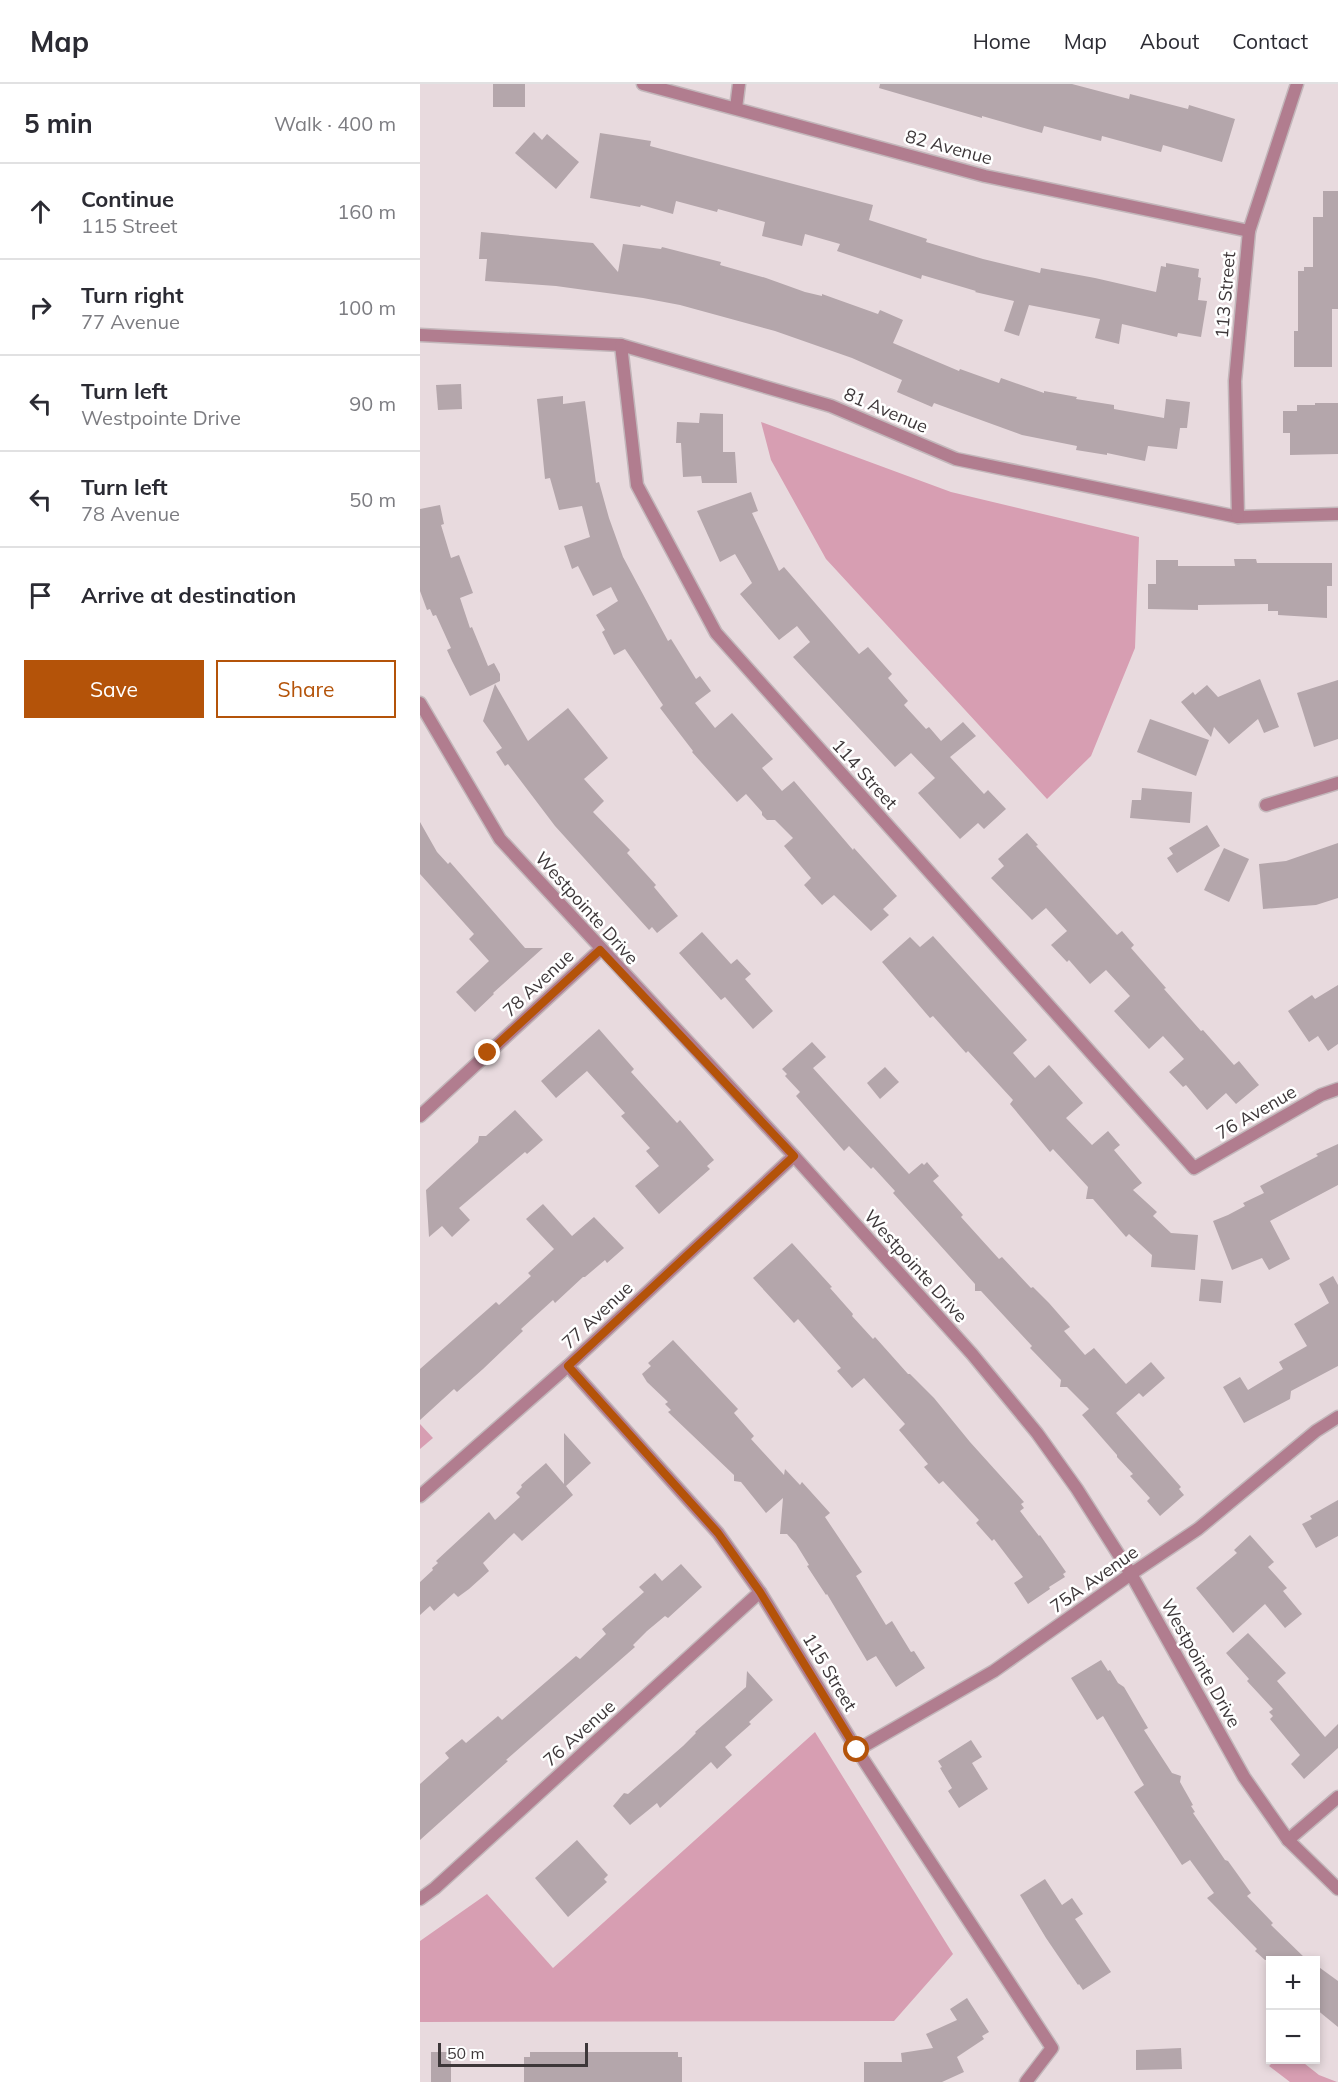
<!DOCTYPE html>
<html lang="en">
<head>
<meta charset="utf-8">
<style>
	body { margin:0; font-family:Mulish,sans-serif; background:#f7f7f7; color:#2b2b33 }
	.controls { position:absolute; right:18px; bottom:18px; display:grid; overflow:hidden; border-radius:0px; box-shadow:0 3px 9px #0003 }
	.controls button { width:54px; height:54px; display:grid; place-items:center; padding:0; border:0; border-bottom:2px solid #e1e1e2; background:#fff; color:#2b2b33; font:30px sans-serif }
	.scale { position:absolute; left:18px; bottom:15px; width:150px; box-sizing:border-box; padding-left:6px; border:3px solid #3d3739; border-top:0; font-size:16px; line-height:21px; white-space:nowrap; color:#3d3739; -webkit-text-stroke:4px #fff; paint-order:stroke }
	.stop { position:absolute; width:18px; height:18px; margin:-14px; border:4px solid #b45309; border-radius:50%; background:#fff }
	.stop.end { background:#b45309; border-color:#fff; box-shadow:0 2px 6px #0008 }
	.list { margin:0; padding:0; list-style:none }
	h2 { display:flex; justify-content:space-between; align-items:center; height:78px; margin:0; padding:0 24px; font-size:26px }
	h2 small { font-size:20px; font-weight:400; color:#7c7c81 }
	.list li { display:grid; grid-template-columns:39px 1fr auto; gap:18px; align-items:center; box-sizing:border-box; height:96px; padding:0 24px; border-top:2px solid #e1e1e2 }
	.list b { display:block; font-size:22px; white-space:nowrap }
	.list p { margin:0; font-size:20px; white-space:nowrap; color:#7c7c81 }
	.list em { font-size:20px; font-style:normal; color:#7c7c81 }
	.actions { display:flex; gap:12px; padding:18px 24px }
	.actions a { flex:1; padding:14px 0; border:2px solid #b45309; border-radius:0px; text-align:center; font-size:21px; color:#b45309 }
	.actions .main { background:#b45309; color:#fff }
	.icon { flex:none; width:33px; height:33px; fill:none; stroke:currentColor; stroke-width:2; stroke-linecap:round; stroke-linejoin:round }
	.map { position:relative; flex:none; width:918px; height:1998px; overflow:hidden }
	header { display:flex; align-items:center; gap:36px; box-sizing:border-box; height:84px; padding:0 30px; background:#fff; border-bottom:2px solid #e1e1e2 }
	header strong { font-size:28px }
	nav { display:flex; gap:33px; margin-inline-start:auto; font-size:21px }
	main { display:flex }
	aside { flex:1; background:#fff }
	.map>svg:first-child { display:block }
</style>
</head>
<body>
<header>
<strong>Map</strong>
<nav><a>Home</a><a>Map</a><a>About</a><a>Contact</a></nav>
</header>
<main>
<aside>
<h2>5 min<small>Walk · 400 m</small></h2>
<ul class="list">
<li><svg class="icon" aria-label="ahead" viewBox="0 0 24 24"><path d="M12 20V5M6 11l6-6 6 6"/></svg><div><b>Continue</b><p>115 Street</p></div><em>160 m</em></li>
<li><svg class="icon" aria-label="right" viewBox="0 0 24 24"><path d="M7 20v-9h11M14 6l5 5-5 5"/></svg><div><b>Turn right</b><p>77 Avenue</p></div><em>100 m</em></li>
<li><svg class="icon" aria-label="left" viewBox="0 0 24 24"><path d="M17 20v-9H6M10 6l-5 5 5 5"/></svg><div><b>Turn left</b><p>Westpointe Drive</p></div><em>90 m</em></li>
<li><svg class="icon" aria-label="left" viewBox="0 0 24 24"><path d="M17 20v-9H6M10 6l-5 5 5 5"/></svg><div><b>Turn left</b><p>78 Avenue</p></div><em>50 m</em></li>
<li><svg class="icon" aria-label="arrive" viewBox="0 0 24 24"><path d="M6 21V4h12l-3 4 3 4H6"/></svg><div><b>Arrive at destination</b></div></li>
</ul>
<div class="actions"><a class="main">Save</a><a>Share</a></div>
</aside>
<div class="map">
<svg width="918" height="1998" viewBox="0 0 918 1998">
	<rect width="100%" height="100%" fill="#e8dade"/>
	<g fill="#d79eb2">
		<polygon points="341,338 531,408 719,453 715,564 671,672 627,715 406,475 351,376"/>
		<polygon points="0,1340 13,1354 0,1365"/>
		<polygon points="395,1648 533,1870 474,1937 0,1938 0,1857 67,1810 133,1884"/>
		<polygon points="855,1976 880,1976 899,1991 917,1998 870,1998 849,1982"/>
	</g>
	<g fill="#b4a6ab">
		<rect x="73" y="0" width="32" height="23"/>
		<polygon points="460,0 652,0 709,15 710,10 768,25 769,21 815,35 802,78 743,61 741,68 682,52 681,57 624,42 622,49 562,32 562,34 459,4"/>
		<polygon points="114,48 122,56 127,50 159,78 136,105 95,69"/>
		<polygon points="180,49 231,57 230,62 453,121 449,136 507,155 506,158 563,175 620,189 621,184 675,194 736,208 741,182 746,183 746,179 779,185 778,193 781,194 778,216 787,217 781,253 758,249 757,253 702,240 699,260 675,254 680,235 609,221 599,252 584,247 594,217 555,208 556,207 502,191 501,195 417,167 420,160 385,150 382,162 342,152 345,138 298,125 297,128 256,117 253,130 221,121 220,123 170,114"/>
		<polygon points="903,107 918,107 918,225 912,225 912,283 874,283 874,247 878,247 878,187 884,187 884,183 893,183 893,133 903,133"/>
		<polygon points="61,148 173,159 198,188 203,160 241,165 242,163 301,178 300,181 346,194 385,208 402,212 402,210 458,230 460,226 483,236 473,259 539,287 540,285 579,299 581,294 624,309 624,307 657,313 656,315 694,321 694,325 744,334 746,315 770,318 767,344 760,344 757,365 728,362 725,377 687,369 687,371 656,366 657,362 602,351 514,319 512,323 477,308 482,296 432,274 355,247 260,221 223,214 136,202 65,197 67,175 59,175"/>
		<polygon points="41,300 42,325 18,326 16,301"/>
		<polygon points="143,312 143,320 165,317 176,399 179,398 189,434 203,473 248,557 251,555 276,595 280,592 291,607 275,619 295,644 312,629 353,675 342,684 362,707 374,697 433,766 434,764 477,812 463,825 469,831 451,847 414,811 402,821 384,801 391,794 364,762 373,754 355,736 347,736 342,731 342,728 326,710 317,718 272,668 273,667 240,624 243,621 205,565 194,571 182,548 185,546 176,531 198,517 191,503 173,512 158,482 152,485 144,462 170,453 162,422 139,426 130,394 125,395 117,315"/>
		<polygon points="895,319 918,319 918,370 870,371 870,349 863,349 863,327 877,327 877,321 895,321"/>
		<polygon points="280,329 303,330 303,368 315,368 317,399 282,399 281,392 263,393 261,359 256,359 257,338 279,339"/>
		<polygon points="331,408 338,427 332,429 359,487 364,483 439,570 448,563 472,590 468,594 488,617 484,621 506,645 509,643 521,657 543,638 556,652 530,673 564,710 568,706 586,725 564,745 558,739 540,755 498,709 515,694 491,669 475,683 373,573 390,558 377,542 359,556 320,510 332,499 315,470 300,478 277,427"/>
		<polygon points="20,421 24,440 21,441 31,474 39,471 53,509 40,514 50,544 52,543 68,582 74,579 80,590 80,597 50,612 32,577 27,566 31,564 16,531 13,532 10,525 7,526 0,507 0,425"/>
		<polygon points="814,475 836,475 837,479 912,479 912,502 907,502 907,534 858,531 858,527 848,527 848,520 778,521 778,526 728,525 728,500 736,500 736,476 758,476 758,482 815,482"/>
		<polygon points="840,595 859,643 844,649 838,635 809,660 794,643 791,653 761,618 773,608 775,611 787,601 798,613"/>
		<polygon points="918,596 918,655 894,663 877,609"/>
		<polygon points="75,600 108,657 148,624 188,674 164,695 184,717 173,728 210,766 207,769 236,801 234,803 258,832 237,849 232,843 229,846 135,742 88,680 85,682 76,668 82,664 63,637"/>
		<polygon points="730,635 789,656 776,692 717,668"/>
		<polygon points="722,704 772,708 770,739 710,734 712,716 721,716"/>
		<polygon points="0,738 17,768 28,780 30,778 105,864 123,864 73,909 74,910 55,928 36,908 69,877 49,855 54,850 0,790"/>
		<polygon points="787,741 800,762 757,789 747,774 753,770 749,764"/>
		<polygon points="607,749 618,761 616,762 697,851 702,847 714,861 711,864 746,904 744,905 781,947 783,946 814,981 819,977 839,1001 816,1020 806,1009 787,1026 766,1001 763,1003 749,988 764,975 743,952 729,965 694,927 710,912 686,886 670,900 649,876 647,878 631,861 647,847 626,824 612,836 571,794 584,782 578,775"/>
		<polygon points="918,759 918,814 896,821 843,825 839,780 866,777"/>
		<polygon points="804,764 829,775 809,818 784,806"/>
		<polygon points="282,848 311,880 317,875 331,890 325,895 353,927 333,945 305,913 301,916 259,869"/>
		<polygon points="513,852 607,956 593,969 615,994 629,981 663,1019 646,1034 672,1061 688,1047 700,1061 694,1066 722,1099 713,1106 737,1128 733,1132 751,1149 778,1151 775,1186 731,1183 732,1171 709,1150 706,1153 673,1115 666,1115 668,1103 633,1065 630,1068 590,1020 593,1016 548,967 546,969 513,932 510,934 462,878 490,853 500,863"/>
		<polygon points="918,901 918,960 908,967 898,952 889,958 868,927 892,911 895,915"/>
		<polygon points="179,945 214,985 211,988 257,1039 260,1036 294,1076 287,1082 290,1085 239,1130 215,1102 239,1082 226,1067 230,1064 201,1032 205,1029 167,987 136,1014 121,997"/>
		<polygon points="392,958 406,973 393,984 489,1090 502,1079 504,1081 507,1078 519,1092 513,1097 543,1131 541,1133 579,1175 582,1173 611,1204 613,1203 629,1219 650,1243 644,1247 665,1271 674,1264 706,1300 731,1278 745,1294 723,1313 719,1309 696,1329 761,1403 759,1405 764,1411 740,1432 727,1417 730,1414 710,1392 713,1390 697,1373 697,1371 662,1331 669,1325 647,1303 640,1303 641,1296 610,1264 612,1262 561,1207 555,1207 555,1200 473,1109 475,1107 453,1083 451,1085 429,1062 424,1067 376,1012 380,1008 365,992 367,990 362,985"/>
		<polygon points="465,983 479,998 460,1015 447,999"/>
		<polygon points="95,1026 123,1056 107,1070 105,1068 39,1124 50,1136 32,1153 22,1142 9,1153 6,1106 58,1058 59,1052 66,1052"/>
		<polygon points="918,1060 918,1101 850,1137 870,1175 849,1186 842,1174 812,1186 793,1137 808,1131 825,1122 823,1119 844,1109 840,1102 898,1072 896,1070"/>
		<polygon points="123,1120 152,1152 174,1133 204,1164 187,1179 185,1176 165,1193 163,1193 135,1219 133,1216 101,1245 103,1247 63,1285 37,1308 34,1305 0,1336 0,1285 76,1218 79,1221 111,1192 108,1189 134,1165 106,1135"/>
		<polygon points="372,1159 412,1203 410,1204 433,1230 432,1232 453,1255 455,1253 488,1290 490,1290 514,1314 550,1358 604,1418 601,1420 604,1424 600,1427 619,1452 620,1451 646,1488 643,1490 645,1493 629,1503 630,1505 608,1520 594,1499 603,1493 574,1455 572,1457 556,1439 559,1436 523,1397 519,1400 504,1383 508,1380 479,1346 485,1340 444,1294 432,1304 417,1287 421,1284 378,1235 374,1239 333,1194"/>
		<polygon points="913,1192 918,1201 918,1282 871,1307 870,1315 824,1339 803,1303 820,1293 828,1306 863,1285 859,1278 887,1262 874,1240 909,1219 899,1200"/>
		<polygon points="781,1195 803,1197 801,1219 779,1217"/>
		<polygon points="253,1256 318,1325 314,1329 334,1352 331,1355 364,1391 365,1385 380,1401 382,1398 410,1429 405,1433 442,1488 436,1492 466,1541 472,1537 491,1568 494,1567 505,1584 476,1603 456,1572 447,1577 407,1510 406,1511 387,1482 389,1481 376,1460 367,1450 360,1450 363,1414 346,1429 321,1398 314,1397 314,1391 248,1328 251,1326 245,1320 248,1318 227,1298 222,1290 231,1282 228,1279"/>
		<polygon points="144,1349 171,1379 146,1402 153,1411 102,1457 94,1449 63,1479 69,1487 49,1505 38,1513 34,1509 14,1527 10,1522 0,1531 0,1498 13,1486 12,1484 18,1479 16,1477 69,1428 75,1436 100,1413 96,1409 102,1403 101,1401 126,1379 144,1400"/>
		<polygon points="918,1416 918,1452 896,1464 882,1440 892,1435 890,1432"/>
		<polygon points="830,1451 854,1478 848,1483 867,1504 863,1507 882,1530 865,1544 845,1520 813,1549 776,1504 817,1469 814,1466"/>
		<polygon points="261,1480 282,1503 248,1534 245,1532 227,1547 213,1561 215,1563 86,1676 88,1677 0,1756 0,1700 29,1674 25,1669 42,1655 46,1659 78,1632 82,1636 156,1572 160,1575 186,1550 182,1545 224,1508 219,1503 235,1489 242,1497"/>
		<polygon points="828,1549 866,1589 857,1597 905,1653 918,1640 918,1664 884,1695 871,1680 880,1671 850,1635 853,1632 849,1628 853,1625 827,1597 829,1595 806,1569"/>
		<polygon points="681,1576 688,1587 690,1586 698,1599 704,1603 728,1644 724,1646 752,1689 761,1692 760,1698 773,1721 771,1722 775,1728 773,1729 805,1776 808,1777 831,1809 827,1812 853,1839 851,1841 887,1876 845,1876 835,1867 837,1865 787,1814 794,1809 770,1776 762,1781 714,1708 724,1701 683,1632 677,1636 651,1594"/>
		<polygon points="327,1587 353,1616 329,1638 331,1640 305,1663 312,1671 297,1685 291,1678 240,1724 237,1719 210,1741 193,1722 204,1709 208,1710 263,1662 276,1649 275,1648 326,1603"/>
		<polygon points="551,1656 562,1673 552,1679 568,1705 539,1724 528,1707 532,1704 520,1684 522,1683 518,1677"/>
		<polygon points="157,1756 188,1791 184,1795 187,1798 148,1833 115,1794"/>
		<polygon points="625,1795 642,1821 652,1814 663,1830 655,1835 691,1888 663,1906 659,1900 658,1901 626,1854 600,1811"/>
		<polygon points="896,1881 918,1897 918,1943 896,1925"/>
		<polygon points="547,1914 569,1948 562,1952 564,1955 537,1973 544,1988 522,1998 444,1998 444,1978 482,1978 481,1969 513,1964 506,1950 537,1936 530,1925"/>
		<polygon points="761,1964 762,1985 716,1986 716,1966"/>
		<polygon points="11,1968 28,1968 28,1973 31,1973 31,1998 11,1998"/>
		<polygon points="110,1968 258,1968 258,1973 262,1973 262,1998 104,1998 104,1973 110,1973"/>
	</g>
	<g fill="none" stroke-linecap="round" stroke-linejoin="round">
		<g stroke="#c2b6ba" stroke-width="15">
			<g id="minor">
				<polyline points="223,0 565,92 829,147"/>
				<polyline points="316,24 319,0"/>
				<polyline points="0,251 201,261 411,322 536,375 818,433 918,430"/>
				<polyline points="201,261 217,401 296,549 774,1084 901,1011 918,1005"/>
				<polyline points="818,433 815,297 829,147 877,0"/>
				<polyline points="846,721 918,699"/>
				<polyline points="0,1032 180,866"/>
				<polyline points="148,1282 298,1449 340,1508 437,1666 632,1964 606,1998"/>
				<polyline points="437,1666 574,1587 711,1490 778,1445 896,1347 918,1333"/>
				<polyline points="868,1756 918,1713"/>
				<polyline points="0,1815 15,1804 340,1508"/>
			</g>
		</g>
		<g stroke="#c2b6ba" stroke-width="15">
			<g id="tertiary">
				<polyline points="0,619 80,755 374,1072 552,1270 617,1349 657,1405 711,1490 824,1693 868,1756 918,1805"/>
				<polyline points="0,1412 148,1282 374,1072"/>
			</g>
		</g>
		<use href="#minor" stroke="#b17d8f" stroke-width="12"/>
		<use href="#tertiary" stroke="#b17d8f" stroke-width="12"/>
	</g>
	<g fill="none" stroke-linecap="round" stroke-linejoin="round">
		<polyline stroke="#b45309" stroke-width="8" points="68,969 180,866 374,1072 148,1282 298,1449 340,1508 437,1666"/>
	</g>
	<g text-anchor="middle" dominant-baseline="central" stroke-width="5" stroke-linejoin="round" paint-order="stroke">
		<g font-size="18" fill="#3d3739" stroke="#fff">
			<text transform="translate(529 63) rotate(15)">82 Avenue</text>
			<text transform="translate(805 211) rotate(-85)">113 Street</text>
			<text transform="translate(466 326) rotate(23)">81 Avenue</text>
			<text transform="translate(445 690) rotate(48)">114 Street</text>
			<text transform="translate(167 824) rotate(48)">Westpointe Drive</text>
			<text transform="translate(118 899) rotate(-43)">78 Avenue</text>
			<text transform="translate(836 1028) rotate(-30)">76 Avenue</text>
			<text transform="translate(496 1182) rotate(48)">Westpointe Drive</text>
			<text transform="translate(177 1231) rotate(-43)">77 Avenue</text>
			<text transform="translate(674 1495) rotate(-35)">75A Avenue</text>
			<text transform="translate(781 1579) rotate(61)">Westpointe Drive</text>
			<text transform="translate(410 1588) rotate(59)">115 Street</text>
			<text transform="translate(159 1649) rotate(-42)">76 Avenue</text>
		</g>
	</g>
</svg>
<div class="controls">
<button>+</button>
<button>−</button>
</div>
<div class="scale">50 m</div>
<div class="stop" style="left:437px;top:1666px"></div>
<div class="stop end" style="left:68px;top:969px"></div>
</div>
</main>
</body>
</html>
